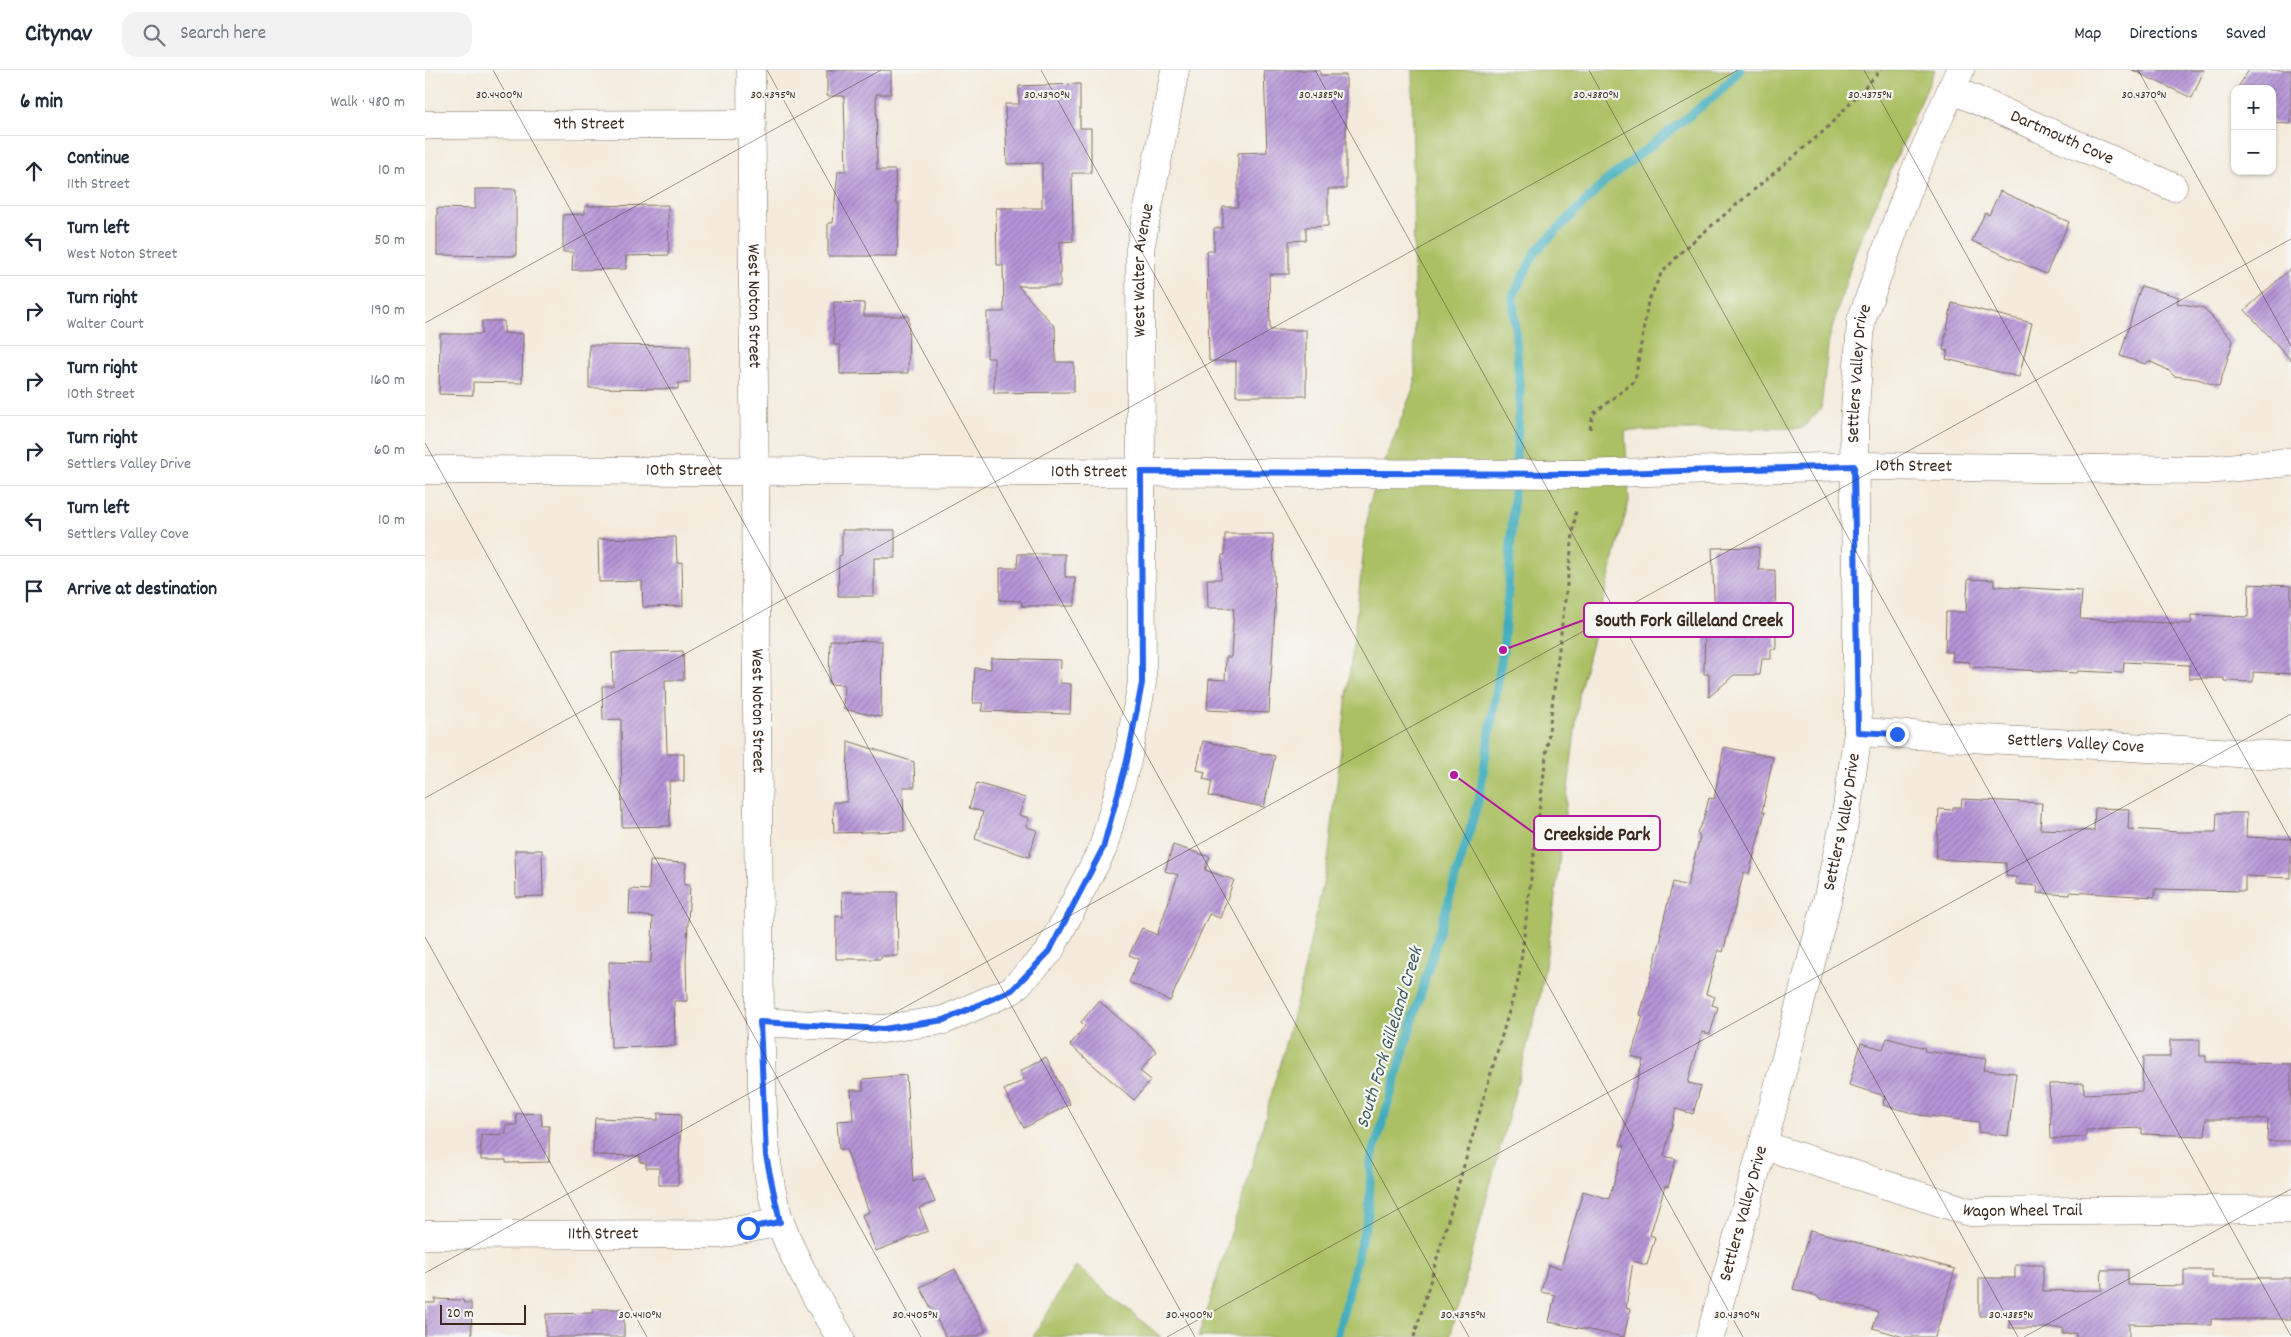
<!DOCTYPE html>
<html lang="en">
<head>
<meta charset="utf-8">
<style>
	body { margin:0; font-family:Dekko,sans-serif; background:#f2f2f3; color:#1f2937 }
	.controls { position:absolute; right:15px; top:15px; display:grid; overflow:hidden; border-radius:10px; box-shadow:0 1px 4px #0004 }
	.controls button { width:45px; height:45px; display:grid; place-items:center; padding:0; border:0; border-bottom:1px solid #e0e1e3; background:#fff; color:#1f2937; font:25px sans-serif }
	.scale { position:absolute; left:15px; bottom:12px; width:86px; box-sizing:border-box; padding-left:5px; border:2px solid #3b2a1e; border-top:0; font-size:14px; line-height:18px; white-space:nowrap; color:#3b2a1e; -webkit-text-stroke:4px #f6f6f2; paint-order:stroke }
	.stop { position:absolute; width:15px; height:15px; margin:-11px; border:4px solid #2563eb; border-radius:50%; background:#fff }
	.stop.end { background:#2563eb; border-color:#fff; box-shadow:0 1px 5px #0008 }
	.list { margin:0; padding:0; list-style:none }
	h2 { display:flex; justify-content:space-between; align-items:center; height:65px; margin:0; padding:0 20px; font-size:21px }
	h2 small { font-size:16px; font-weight:400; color:#747a83 }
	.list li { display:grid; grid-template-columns:32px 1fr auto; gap:15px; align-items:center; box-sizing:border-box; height:70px; padding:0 20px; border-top:1px solid #e0e1e3 }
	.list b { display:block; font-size:19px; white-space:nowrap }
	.list p { margin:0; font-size:16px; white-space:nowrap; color:#747a83 }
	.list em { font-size:16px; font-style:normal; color:#747a83 }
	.icon { flex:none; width:28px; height:28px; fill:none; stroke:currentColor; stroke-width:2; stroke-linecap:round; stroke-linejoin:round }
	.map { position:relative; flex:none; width:1866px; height:1267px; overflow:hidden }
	header { display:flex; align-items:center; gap:30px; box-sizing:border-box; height:70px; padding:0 25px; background:#fff; border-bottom:1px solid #e0e1e3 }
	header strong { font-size:24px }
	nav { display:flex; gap:28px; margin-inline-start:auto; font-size:18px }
	.search { width:350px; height:45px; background:#f2f2f3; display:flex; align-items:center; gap:12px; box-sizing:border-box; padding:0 18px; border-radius:15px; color:#747a83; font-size:19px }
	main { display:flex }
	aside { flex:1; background:#fff }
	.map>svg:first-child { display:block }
</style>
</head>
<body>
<header>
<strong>Citynav</strong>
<div class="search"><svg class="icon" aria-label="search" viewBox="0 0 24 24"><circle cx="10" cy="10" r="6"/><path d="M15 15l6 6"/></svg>Search here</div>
<nav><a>Map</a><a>Directions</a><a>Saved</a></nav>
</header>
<main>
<aside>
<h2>6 min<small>Walk · 480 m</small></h2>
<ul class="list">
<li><svg class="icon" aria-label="ahead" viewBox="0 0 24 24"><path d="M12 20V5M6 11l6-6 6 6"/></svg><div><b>Continue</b><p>11th Street</p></div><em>10 m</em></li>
<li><svg class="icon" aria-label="left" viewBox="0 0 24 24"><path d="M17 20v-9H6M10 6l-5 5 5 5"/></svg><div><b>Turn left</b><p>West Noton Street</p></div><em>50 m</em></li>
<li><svg class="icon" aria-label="right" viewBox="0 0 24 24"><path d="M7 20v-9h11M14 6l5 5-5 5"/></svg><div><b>Turn right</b><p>Walter Court</p></div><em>190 m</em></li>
<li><svg class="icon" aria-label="right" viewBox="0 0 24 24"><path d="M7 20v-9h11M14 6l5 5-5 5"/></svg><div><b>Turn right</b><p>10th Street</p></div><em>160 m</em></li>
<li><svg class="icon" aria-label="right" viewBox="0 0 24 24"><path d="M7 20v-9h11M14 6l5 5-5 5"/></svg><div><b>Turn right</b><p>Settlers Valley Drive</p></div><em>60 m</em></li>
<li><svg class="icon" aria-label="left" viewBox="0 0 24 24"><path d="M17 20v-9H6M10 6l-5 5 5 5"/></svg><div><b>Turn left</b><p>Settlers Valley Cove</p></div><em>10 m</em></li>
<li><svg class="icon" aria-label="arrive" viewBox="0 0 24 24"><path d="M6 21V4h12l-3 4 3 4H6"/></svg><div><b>Arrive at destination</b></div></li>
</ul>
</aside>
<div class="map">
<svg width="1866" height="1267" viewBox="0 0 1866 1267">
	<defs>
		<pattern id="building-hatch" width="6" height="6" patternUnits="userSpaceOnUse" patternTransform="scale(1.25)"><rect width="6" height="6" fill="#b595d8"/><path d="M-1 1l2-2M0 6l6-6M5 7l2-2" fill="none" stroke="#947aaf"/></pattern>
	</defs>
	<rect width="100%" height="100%" fill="#f6f6f2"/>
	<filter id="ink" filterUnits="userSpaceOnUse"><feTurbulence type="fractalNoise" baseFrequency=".02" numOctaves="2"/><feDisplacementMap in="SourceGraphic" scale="10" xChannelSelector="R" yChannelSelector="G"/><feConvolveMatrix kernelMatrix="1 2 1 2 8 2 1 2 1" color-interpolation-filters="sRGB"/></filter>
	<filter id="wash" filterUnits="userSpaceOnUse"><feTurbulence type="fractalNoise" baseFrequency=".0096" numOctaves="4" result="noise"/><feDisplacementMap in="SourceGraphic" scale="20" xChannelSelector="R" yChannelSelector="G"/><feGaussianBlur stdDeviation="1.12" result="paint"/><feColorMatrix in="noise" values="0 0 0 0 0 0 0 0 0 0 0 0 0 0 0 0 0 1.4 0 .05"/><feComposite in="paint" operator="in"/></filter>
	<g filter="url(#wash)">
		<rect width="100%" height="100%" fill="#f4ebdc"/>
		<g fill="#abc064" stroke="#737541">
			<polygon points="987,0 1510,0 1430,182 1404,269 1396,338 1378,358 1200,361 1204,431 1155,619 1127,852 1115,927 1025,1267 773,1267 823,1110 874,923 903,791 944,434 990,313"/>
			<polygon points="651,1196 736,1267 608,1267"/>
		</g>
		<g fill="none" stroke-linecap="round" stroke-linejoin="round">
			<polyline stroke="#3eacbc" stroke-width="9" points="912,1267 944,1141 946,1091 1054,729 1078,580 1083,521 1095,325 1088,226 1111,181 1182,110 1291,25 1315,0"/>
		</g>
		<g id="blocks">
			<g fill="url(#building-hatch)">
				<polygon points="402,0 466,0 466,24 451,24 452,100 470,100 471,134 474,134 472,186 403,186 403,153 408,153 413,101 421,101 419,26 402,26"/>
				<polygon points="839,0 895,0 895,5 921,5 921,119 903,119 903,156 881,157 881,170 864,171 864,204 844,204 845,260 881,260 881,326 811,326 811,291 784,291 782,181 789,181 789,158 798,158 798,137 813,137 813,83 842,82"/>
				<polygon points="1707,0 1779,0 1767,28"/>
				<polygon points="1824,0 1866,0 1866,54 1847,53 1847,19 1812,19"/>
				<polygon points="655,14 655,58 666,58 666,103 647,103 648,171 635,172 635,216 593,216 630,257 631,292 649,292 649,322 569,323 569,288 562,288 562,242 579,242 578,195 572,195 571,138 617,138 617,93 582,94 580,34 594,34 594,16"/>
				<polygon points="50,119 91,119 91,186 12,185 12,138 50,139"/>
				<polygon points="1575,121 1644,152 1621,204 1547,171 1560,143 1564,145"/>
				<polygon points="243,135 244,185 201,186 201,199 147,200 148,182 138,182 138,145 160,144 160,136"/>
				<polygon points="1866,198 1866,290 1820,240"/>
				<polygon points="1716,216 1754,227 1752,233 1779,238 1808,271 1794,317 1773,309 1749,306 1743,300 1724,291 1720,294 1695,286"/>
				<polygon points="409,232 439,233 439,246 484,246 483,303 415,304 415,275 409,275"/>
				<polygon points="1527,233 1607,253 1594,307 1521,289 1523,281 1518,280"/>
				<polygon points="57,251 79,251 79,263 98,264 97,313 48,312 48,325 14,324 15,264 57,264"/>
				<polygon points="164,275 265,276 265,313 253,313 253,319 164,318"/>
				<polygon points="417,460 470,460 470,488 449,488 449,526 413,526 414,486 417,485"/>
				<polygon points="800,464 848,464 850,539 844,643 782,640 784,609 800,610 801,587 806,587 809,538 783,538 782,509 796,509 797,485 800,485"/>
				<polygon points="251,467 252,493 257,492 258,536 218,537 217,511 174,512 173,469"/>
				<polygon points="1334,477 1334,500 1350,500 1351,579 1346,579 1346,589 1337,589 1335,605 1309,605 1284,627 1284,604 1279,604 1280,550 1290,550 1287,478"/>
				<polygon points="593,484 640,484 640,507 650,507 650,536 597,536 596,531 575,530 575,498 592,498"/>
				<polygon points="1543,509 1569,510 1569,516 1657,521 1655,549 1766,554 1766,545 1823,547 1824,514 1866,516 1866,604 1828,602 1828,612 1799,611 1799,608 1764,608 1764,595 1699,592 1698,603 1653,601 1652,603 1545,597 1545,592 1527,591 1528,582 1520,582 1521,542 1541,542"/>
				<polygon points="405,570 457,571 456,647 418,639 419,615 404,614"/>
				<polygon points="258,581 259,610 240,610 242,684 259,684 259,711 244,711 245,756 197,757 196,649 178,650 177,616 188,616 187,583"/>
				<polygon points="566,588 636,590 635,613 646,614 645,644 556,641 558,633 548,633 550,598 566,599"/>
				<polygon points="423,671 489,692 490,717 478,717 479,761 409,763 408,732 422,732"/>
				<polygon points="778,671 850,686 839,737 784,726 787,711 778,709 780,702 772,700"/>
				<polygon points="1299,677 1348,687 1337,742 1340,742 1324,804 1319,802 1298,882 1293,880 1281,924 1290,927 1287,935 1293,937 1285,964 1277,962 1263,1013 1276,1016 1268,1044 1251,1039 1239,1086 1251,1089 1243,1117 1240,1116 1225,1165 1230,1167 1222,1195 1208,1191 1201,1238 1205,1239 1199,1267 1124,1252 1130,1225 1116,1222 1123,1195 1136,1198 1158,1121 1184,1129 1200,1076 1195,1075 1218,989 1206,986 1218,946 1215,945 1237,865 1235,864 1248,812 1262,816 1275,767 1272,762 1278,751 1284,728 1289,729"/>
				<polygon points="552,713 600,728 594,745 604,748 601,757 612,760 604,787 550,769 558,742 544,738"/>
				<polygon points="1537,729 1617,733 1615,759 1669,761 1670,738 1704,739 1703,759 1753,762 1791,762 1792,743 1822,743 1821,767 1866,769 1866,808 1820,806 1820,821 1730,819 1730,827 1645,822 1645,825 1612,823 1613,816 1591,814 1591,807 1581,806 1581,793 1511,789 1514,739 1528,740 1528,737 1536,737"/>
				<polygon points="748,775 785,787 780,800 809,810 795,848 784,844 745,931 704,912 714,889 704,885 717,858 732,865 753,805 740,801"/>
				<polygon points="90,780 117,780 118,826 91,827"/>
				<polygon points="225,791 261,793 259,815 265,815 261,890 262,931 249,931 250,976 186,978 184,892 226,893 228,847 204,844 205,819 224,820"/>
				<polygon points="417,822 472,822 473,886 456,886 456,889 411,889 411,846 418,847"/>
				<polygon points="674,931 732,981 715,1001 726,1010 709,1030 645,975 660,956 656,952"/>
				<polygon points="1462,968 1500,978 1499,981 1561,989 1559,1000 1591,1003 1583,1066 1553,1062 1554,1052 1495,1045 1458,1035 1460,1026 1424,1015 1436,973 1458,979"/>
				<polygon points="1745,970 1775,970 1775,986 1781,986 1781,992 1866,994 1866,1071 1842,1071 1843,1049 1781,1049 1780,1066 1717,1064 1717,1058 1661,1060 1661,1067 1626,1069 1624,1014 1659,1013 1659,1024 1717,1021 1718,987 1745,987"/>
				<polygon points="621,987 645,1034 599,1058 579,1020 599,1010 595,1001"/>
				<polygon points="481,1005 488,1112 500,1108 510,1132 494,1138 503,1161 451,1181 437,1145 444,1142 421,1079 414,1079 412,1051 428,1050 426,1020 438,1020 438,1009"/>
				<polygon points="116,1043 117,1056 124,1056 124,1092 81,1093 81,1090 56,1090 56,1065 81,1064 81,1055 92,1055 91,1044"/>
				<polygon points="233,1043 256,1044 253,1115 234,1115 234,1098 221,1098 221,1093 215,1092 215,1086 168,1085 170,1048 233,1050"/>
				<polygon points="1385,1160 1530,1199 1510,1267 1479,1267 1448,1258 1453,1242 1406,1230 1394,1229 1392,1226 1368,1219"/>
				<polygon points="1590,1195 1618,1195 1618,1221 1677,1220 1676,1200 1703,1200 1703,1215 1759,1216 1759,1200 1787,1200 1787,1208 1866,1208 1866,1249 1786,1249 1786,1255 1704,1254 1704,1267 1651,1267 1651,1263 1638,1264 1638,1258 1584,1258 1584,1245 1554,1246 1554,1208 1590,1208"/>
				<polygon points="530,1199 561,1261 549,1267 521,1267 495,1217"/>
				<polygon points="10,1229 38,1230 39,1233 46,1233 47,1267 0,1267 0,1233 10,1233"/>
				<polygon points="168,1239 199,1239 199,1267 121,1267 121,1244 168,1243"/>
			</g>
		</g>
	</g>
	<g filter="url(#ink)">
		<use href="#blocks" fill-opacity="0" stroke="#7c6e60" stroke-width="1"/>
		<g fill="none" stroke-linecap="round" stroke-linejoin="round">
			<g stroke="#7c6e60" stroke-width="29">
				<g id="street">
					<path id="s1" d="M326,0L335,952C338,1014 335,1094 355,1152C370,1193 393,1230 415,1267"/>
					<path id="s2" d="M1526,19L1748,117"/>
					<path id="s3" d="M0,55L327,54"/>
					<path id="s4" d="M1433,662L1866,686"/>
					<path id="s5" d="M335,952L458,959L519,950L587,920L624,882L678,778L702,691L717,613L715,179L750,0"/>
					<path id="s6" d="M1338,1075L1545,1142L1866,1139"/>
					<path id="s7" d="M0,1165L296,1164L355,1152"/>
				</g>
			</g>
			<g stroke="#7c6e60" stroke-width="29">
				<g id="secondary">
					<path id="s8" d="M0,400L1155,404L1429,396L1781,400L1866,392"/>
					<path id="s9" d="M1285,1267L1338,1075L1402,831L1421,744L1433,662L1429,356L1436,251L1489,104L1535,0"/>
				</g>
			</g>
			<g stroke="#7c6e60" stroke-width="3" stroke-dasharray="4 4" stroke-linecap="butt">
				<polyline points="1165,359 1168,344 1210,311 1223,232 1236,204 1259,179 1400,60 1456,0"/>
				<polyline points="989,1267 1094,907 1151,440"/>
			</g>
			<use href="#street" stroke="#fff" stroke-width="28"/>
			<use href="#secondary" stroke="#fff" stroke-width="28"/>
		</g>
	</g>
	<g fill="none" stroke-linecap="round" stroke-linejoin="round" filter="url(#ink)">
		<polyline stroke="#2563eb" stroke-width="6" points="323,1158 355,1152 341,1086 335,952 458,959 519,950 587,920 624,882 678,778 702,691 717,613 716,402 1155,404 1429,396 1433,662 1472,664"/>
	</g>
	<path fill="none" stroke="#3b2a1e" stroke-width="1" stroke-opacity="0.45" d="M68,0L770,1267M342,0L1044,1267M616,0L1318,1267M890,0L1593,1267M1164,0L1866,1266M1439,0L1866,771M1713,0L1866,276M0,253L456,0M0,373L496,1267M0,728L1313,0M0,867L222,1267M0,1203L1866,169M742,1267L1866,644M1599,1267L1866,1119"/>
	<g text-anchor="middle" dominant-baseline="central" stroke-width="4.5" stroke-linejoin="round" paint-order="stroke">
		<g font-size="18" fill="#3b2a1e" stroke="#f6f6f2">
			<text stroke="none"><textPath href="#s3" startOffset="164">9th Street</textPath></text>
			<text stroke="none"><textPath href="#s2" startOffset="121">Dartmouth Cove</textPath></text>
			<text stroke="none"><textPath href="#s5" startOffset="1012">West Walter Avenue</textPath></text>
			<text stroke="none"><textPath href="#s1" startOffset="236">West Noton Street</textPath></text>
			<text stroke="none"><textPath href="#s9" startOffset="982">Settlers Valley Drive</textPath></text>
			<text stroke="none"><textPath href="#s8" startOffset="1489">10th Street</textPath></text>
			<text stroke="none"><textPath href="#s8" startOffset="259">10th Street</textPath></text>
			<text stroke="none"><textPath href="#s8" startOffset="664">10th Street</textPath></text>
			<text stroke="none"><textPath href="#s1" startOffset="641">West Noton Street</textPath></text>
			<text stroke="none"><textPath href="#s4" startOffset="218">Settlers Valley Cove</textPath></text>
			<text stroke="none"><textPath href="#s9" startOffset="532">Settlers Valley Drive</textPath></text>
			<text stroke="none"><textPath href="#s6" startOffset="270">Wagon Wheel Trail</textPath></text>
			<text stroke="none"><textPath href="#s9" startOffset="128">Settlers Valley Drive</textPath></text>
			<text stroke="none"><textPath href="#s7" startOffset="178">11th Street</textPath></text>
		</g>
		<g font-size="19" font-style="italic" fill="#3c5e5d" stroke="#f6f6f2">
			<text transform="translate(966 968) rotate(-73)">South Fork Gilleland Creek</text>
		</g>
	</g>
	<g font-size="12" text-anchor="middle" fill="#3b2a1e" stroke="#f6f6f2" stroke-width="4.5" stroke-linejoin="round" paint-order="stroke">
		<text x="74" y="28">30.4400°N</text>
		<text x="348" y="28">30.4395°N</text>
		<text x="622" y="28">30.4390°N</text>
		<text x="1171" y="28">30.4380°N</text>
		<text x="1445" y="28">30.4375°N</text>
		<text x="1719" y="28">30.4370°N</text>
		<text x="896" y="28">30.4385°N</text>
		<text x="215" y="1248">30.4410°N</text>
		<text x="490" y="1248">30.4405°N</text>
		<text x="764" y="1248">30.4400°N</text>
		<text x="1038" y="1248">30.4395°N</text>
		<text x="1312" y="1248">30.4390°N</text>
		<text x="1586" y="1248">30.4385°N</text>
	</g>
	<path fill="none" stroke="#b5179e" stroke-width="2" d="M1078 580L1159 550M1029 705L1109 763"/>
	<g fill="#b5179e" stroke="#f6f6f2" stroke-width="2">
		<circle cx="1078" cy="580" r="5"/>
		<circle cx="1029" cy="705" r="5"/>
	</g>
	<g fill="#f6f6f2" stroke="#b5179e" stroke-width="2">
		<rect x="1159" y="533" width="209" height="34" rx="5"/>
		<rect x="1109" y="746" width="126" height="34" rx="5"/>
	</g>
	<g font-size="19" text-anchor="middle" font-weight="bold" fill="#3b2a1e">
		<text x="1264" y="556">South Fork Gilleland Creek</text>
		<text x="1172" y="770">Creekside Park</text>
	</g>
</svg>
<div class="controls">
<button>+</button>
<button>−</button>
</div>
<div class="scale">20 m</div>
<div class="stop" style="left:323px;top:1158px"></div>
<div class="stop end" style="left:1472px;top:664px"></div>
</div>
</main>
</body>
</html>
